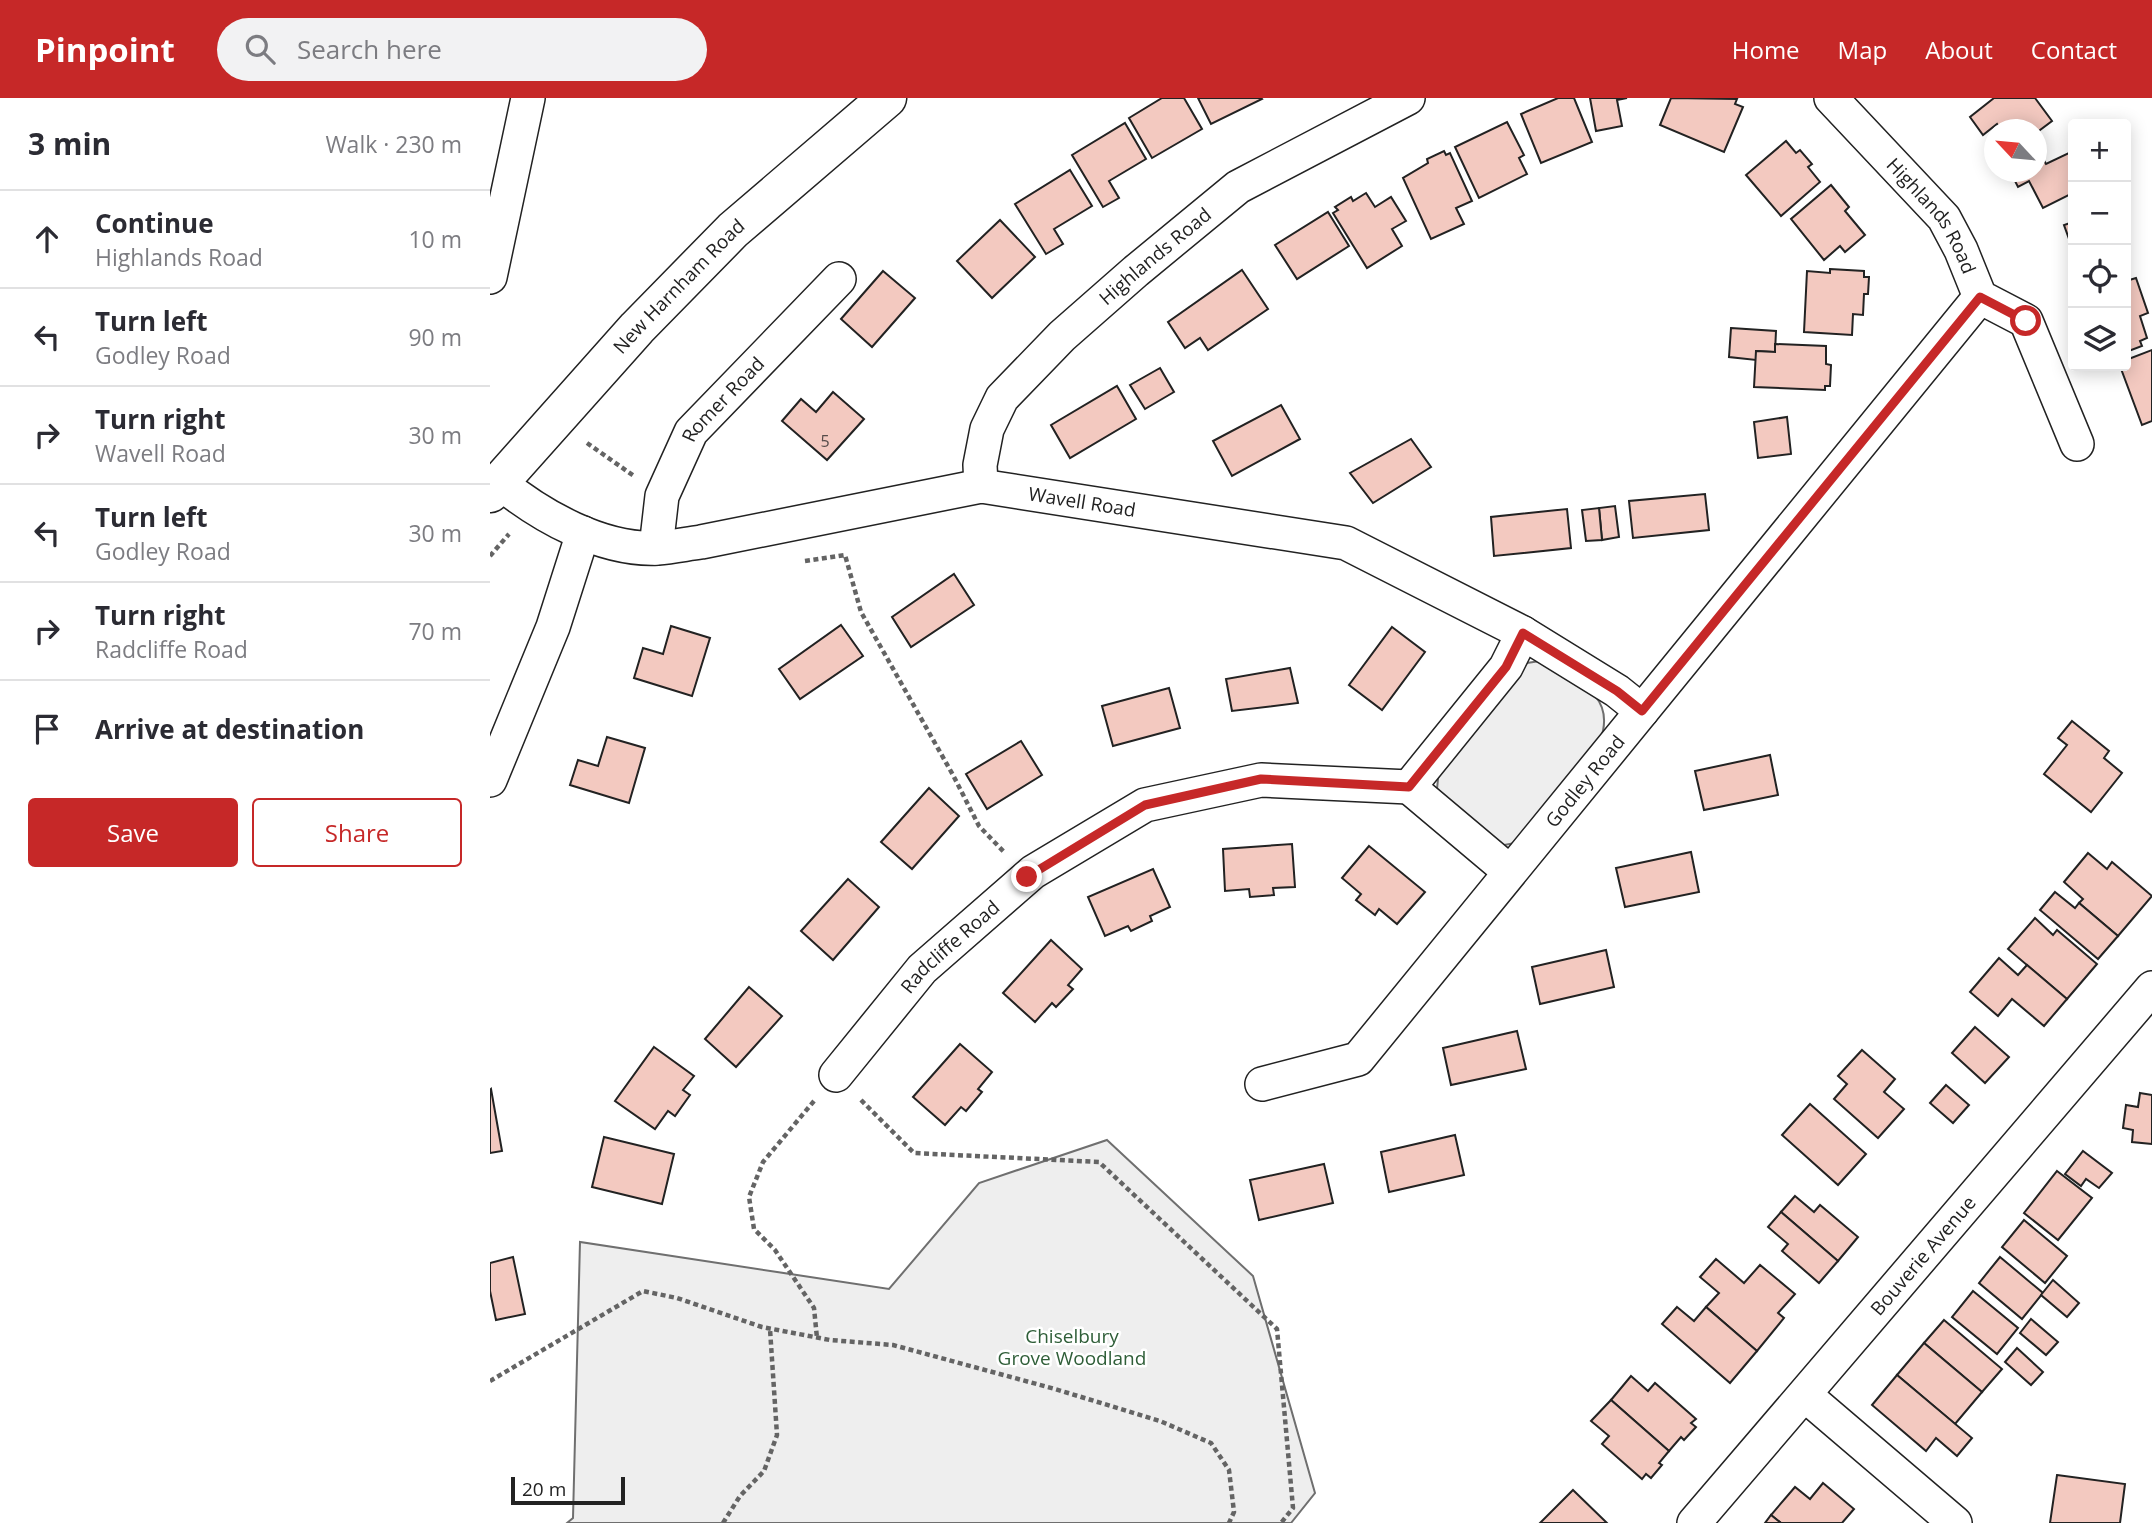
<!DOCTYPE html>
<html lang="en">
<head>
<meta charset="utf-8">
<style>
	body { margin:0; font-family:"Open Sans",sans-serif; background:#f2f2f3; color:#2b2b33 }
	.controls { position:absolute; right:21px; top:21px; display:grid; overflow:hidden; border-radius:7px; box-shadow:0 4px 18px #0003 }
	.controls button { width:63px; height:63px; display:grid; place-items:center; padding:0; border:0; border-bottom:2px solid #e1e1e2; background:#fff; color:#2b2b33; font:35px sans-serif }
	.compass { position:absolute; left:1494px; top:21px; width:63px; height:63px; border-radius:50%; background:#fff; box-shadow:0 4px 18px #0003; rotate:296deg }
	.scale { position:absolute; left:21px; bottom:18px; width:114px; box-sizing:border-box; padding-left:7px; border:4px solid #222; border-top:0; font-size:19px; line-height:24px; white-space:nowrap; color:#222; -webkit-text-stroke:5px #fff; paint-order:stroke }
	.stop { position:absolute; width:21px; height:21px; margin:-16px; border:5px solid #c62828; border-radius:50%; background:#fff }
	.stop.end { background:#c62828; border-color:#fff; box-shadow:0 2px 7px #0008 }
	.list { margin:0; padding:0; list-style:none }
	h2 { display:flex; justify-content:space-between; align-items:center; height:91px; margin:0; padding:0 28px; font-size:30px }
	h2 small { font-size:23px; font-weight:400; color:#7c7c81 }
	.list li { display:grid; grid-template-columns:46px 1fr auto; gap:21px; align-items:center; box-sizing:border-box; height:98px; padding:0 28px; border-top:2px solid #e1e1e2 }
	.list b { display:block; font-size:26px; white-space:nowrap }
	.list p { margin:0; font-size:23px; white-space:nowrap; color:#7c7c81 }
	.list em { font-size:23px; font-style:normal; color:#7c7c81 }
	.actions { display:flex; gap:14px; padding:21px 28px }
	.actions a { flex:1; padding:16px 0; border:2px solid #c62828; border-radius:7px; text-align:center; font-size:24px; color:#c62828 }
	.actions .main { background:#c62828; color:#fff }
	.icon { flex:none; width:38px; height:38px; fill:none; stroke:currentColor; stroke-width:2; stroke-linecap:round; stroke-linejoin:round }
	.map { position:relative; flex:none; width:1662px; height:1425px; overflow:hidden }
	header { display:flex; align-items:center; gap:42px; box-sizing:border-box; height:98px; padding:0 35px; background:#c62828; color:#fff }
	header strong { font-size:33px }
	nav { display:flex; gap:38px; margin-inline-start:auto; font-size:24px }
	.search { width:490px; height:63px; background:#f2f2f3; display:flex; align-items:center; gap:18px; box-sizing:border-box; padding:0 24px; border-radius:38px; color:#7c7c81; font-size:26px }
	main { display:flex }
	aside { flex:1; background:#fff }
	.map>svg:first-child { display:block }
</style>
</head>
<body>
<header>
<strong>Pinpoint</strong>
<div class="search"><svg class="icon" aria-label="search" viewBox="0 0 24 24"><circle cx="10" cy="10" r="6"/><path d="M15 15l6 6"/></svg>Search here</div>
<nav><a>Home</a><a>Map</a><a>About</a><a>Contact</a></nav>
</header>
<main>
<aside>
<h2>3 min<small>Walk · 230 m</small></h2>
<ul class="list">
<li><svg class="icon" aria-label="ahead" viewBox="0 0 24 24"><path d="M12 20V5M6 11l6-6 6 6"/></svg><div><b>Continue</b><p>Highlands Road</p></div><em>10 m</em></li>
<li><svg class="icon" aria-label="left" viewBox="0 0 24 24"><path d="M17 20v-9H6M10 6l-5 5 5 5"/></svg><div><b>Turn left</b><p>Godley Road</p></div><em>90 m</em></li>
<li><svg class="icon" aria-label="right" viewBox="0 0 24 24"><path d="M7 20v-9h11M14 6l5 5-5 5"/></svg><div><b>Turn right</b><p>Wavell Road</p></div><em>30 m</em></li>
<li><svg class="icon" aria-label="left" viewBox="0 0 24 24"><path d="M17 20v-9H6M10 6l-5 5 5 5"/></svg><div><b>Turn left</b><p>Godley Road</p></div><em>30 m</em></li>
<li><svg class="icon" aria-label="right" viewBox="0 0 24 24"><path d="M7 20v-9h11M14 6l5 5-5 5"/></svg><div><b>Turn right</b><p>Radcliffe Road</p></div><em>70 m</em></li>
<li><svg class="icon" aria-label="arrive" viewBox="0 0 24 24"><path d="M6 21V4h12l-3 4 3 4H6"/></svg><div><b>Arrive at destination</b></div></li>
</ul>
<div class="actions"><a class="main">Save</a><a>Share</a></div>
</aside>
<div class="map">
<svg width="1662" height="1425" viewBox="0 0 1662 1425">
	<rect width="100%" height="100%" fill="#fff"/>
	<g fill="#eee" stroke="#6f6f6f" stroke-width="2">
		<path d="M1050,563C1084,582 1128,595 1110,643L1025,745L1009,748L947,691L949,671L1027,576L1037,565Z"/>
		<polygon points="617,1042 763,1178 825,1395 801,1425 77,1425 83,1420 90,1144 399,1191 489,1085"/>
	</g>
	<g fill="#f3c9c0" stroke="#222" stroke-width="2">
		<polygon points="672,0 694,0 712,31 662,60 639,20"/>
		<polygon points="708,0 771,0 772,1 721,26"/>
		<polygon points="1068,0 1084,0 1102,44 1051,65 1031,16"/>
		<polygon points="1100,0 1137,0 1127,2 1132,28 1106,33"/>
		<polygon points="1181,0 1247,1 1245,6 1253,9 1234,54 1170,27"/>
		<polygon points="1504,0 1545,0 1562,23 1546,35 1546,32 1511,32 1507,26 1493,37 1480,19"/>
		<polygon points="1017,24 1034,57 1029,60 1037,76 989,100 965,49"/>
		<polygon points="635,25 656,61 619,83 629,100 613,109 582,57"/>
		<polygon points="1296,43 1306,55 1310,52 1322,66 1318,69 1330,84 1291,118 1256,77"/>
		<polygon points="954,53 956,57 960,55 982,103 966,110 974,126 941,141 913,80 938,65 937,61"/>
		<polygon points="1583,53 1583,95 1553,110 1539,83 1528,89 1521,75 1546,74 1546,62 1552,59 1556,66"/>
		<polygon points="580,72 602,108 564,131 573,146 556,156 525,106"/>
		<polygon points="1341,87 1359,109 1355,113 1375,137 1355,154 1350,148 1334,162 1301,121"/>
		<polygon points="876,95 885,109 901,99 916,123 902,131 912,148 877,170 843,115 848,112 845,109 861,99 863,103"/>
		<polygon points="838,114 859,148 807,181 785,147"/>
		<polygon points="510,122 545,159 502,200 467,163"/>
		<polygon points="1583,124 1583,152 1574,127"/>
		<polygon points="1340,171 1374,173 1374,179 1379,179 1378,196 1374,196 1373,217 1363,216 1362,237 1314,234 1317,173 1340,175"/>
		<polygon points="752,172 778,211 718,252 710,240 695,250 678,224"/>
		<polygon points="393,173 425,200 382,249 351,221"/>
		<polygon points="1646,180 1658,215 1650,218 1657,240 1650,243 1652,248 1636,254 1636,183"/>
		<polygon points="1241,230 1286,233 1285,254 1266,253 1266,262 1239,259"/>
		<polygon points="1285,246 1336,248 1336,266 1341,267 1340,288 1335,288 1335,292 1264,289 1266,253 1285,254"/>
		<polygon points="1662,252 1662,323 1652,327 1630,268 1636,268 1636,262"/>
		<polygon points="670,270 684,294 655,311 640,287"/>
		<polygon points="627,288 646,321 580,360 561,327"/>
		<polygon points="343,294 374,321 337,362 292,323 311,301 326,314"/>
		<polygon points="791,307 810,341 742,378 723,343"/>
		<polygon points="1297,319 1301,356 1268,360 1264,324"/>
		<polygon points="921,341 941,369 883,405 860,375"/>
		<polygon points="1215,396 1219,432 1143,440 1139,403"/>
		<polygon points="1125,408 1129,439 1112,442 1109,410"/>
		<polygon points="1109,410 1112,442 1096,443 1092,412"/>
		<polygon points="1077,411 1081,450 1004,458 1001,419"/>
		<polygon points="464,476 484,507 421,549 402,519"/>
		<polygon points="351,527 373,558 310,601 289,571"/>
		<polygon points="181,528 220,540 202,598 144,580 153,550 173,556"/>
		<polygon points="902,529 935,554 892,612 859,587"/>
		<polygon points="800,570 808,605 742,613 736,581"/>
		<polygon points="679,590 690,630 623,648 612,608"/>
		<polygon points="1582,623 1619,653 1614,660 1632,675 1601,714 1554,676 1577,647 1568,640"/>
		<polygon points="117,639 155,650 139,705 80,687 88,662 108,668"/>
		<polygon points="531,643 552,677 497,711 476,676"/>
		<polygon points="1280,657 1288,697 1214,712 1205,673"/>
		<polygon points="439,690 469,718 422,771 391,744"/>
		<polygon points="802,746 805,789 783,790 784,797 760,799 759,791 735,793 733,751"/>
		<polygon points="879,748 935,794 907,826 889,811 885,817 866,802 871,796 852,780"/>
		<polygon points="1201,754 1209,794 1135,809 1126,770"/>
		<polygon points="1598,755 1617,771 1622,764 1662,798 1628,838 1589,805 1593,801 1574,784"/>
		<polygon points="663,771 680,809 660,818 662,823 641,833 638,828 615,838 598,799"/>
		<polygon points="358,781 389,809 343,862 311,833"/>
		<polygon points="1565,794 1585,810 1589,805 1628,838 1608,861 1550,812"/>
		<polygon points="1545,820 1563,837 1567,832 1607,866 1577,901 1518,851"/>
		<polygon points="561,842 592,871 578,887 583,891 566,909 562,905 545,924 513,895"/>
		<polygon points="1116,852 1124,889 1050,906 1042,869"/>
		<polygon points="1509,860 1528,877 1537,867 1577,901 1554,928 1522,901 1508,918 1480,894"/>
		<polygon points="259,889 292,918 246,969 215,941"/>
		<polygon points="1485,929 1519,959 1495,985 1462,955"/>
		<polygon points="1027,933 1036,971 961,987 953,950"/>
		<polygon points="470,946 502,974 488,991 492,994 476,1013 471,1009 455,1027 423,999"/>
		<polygon points="164,949 204,978 193,992 200,997 185,1018 178,1013 165,1031 125,1003"/>
		<polygon points="1372,952 1405,981 1394,994 1414,1011 1388,1040 1344,1001 1357,986 1348,978"/>
		<polygon points="1456,987 1479,1007 1463,1025 1440,1005"/>
		<polygon points="1,991 12,1053 0,1055 0,992"/>
		<polygon points="1650,995 1662,997 1662,1046 1642,1044 1643,1032 1633,1030 1636,1007 1648,1009"/>
		<polygon points="1320,1006 1376,1056 1348,1087 1292,1037"/>
		<polygon points="965,1037 974,1077 899,1094 891,1054"/>
		<polygon points="114,1039 184,1056 172,1106 102,1089"/>
		<polygon points="1593,1053 1622,1075 1609,1090 1596,1081 1591,1088 1575,1076"/>
		<polygon points="834,1066 843,1105 769,1122 760,1082"/>
		<polygon points="1567,1073 1602,1100 1568,1142 1534,1115"/>
		<polygon points="1305,1098 1324,1114 1330,1107 1368,1139 1348,1163 1291,1114"/>
		<polygon points="1291,1114 1348,1163 1329,1185 1292,1153 1298,1146 1278,1129"/>
		<polygon points="1534,1122 1577,1158 1555,1185 1512,1149"/>
		<polygon points="23,1159 35,1216 6,1222 0,1193 0,1165"/>
		<polygon points="1510,1159 1553,1195 1532,1221 1489,1185"/>
		<polygon points="1226,1161 1254,1185 1270,1167 1305,1196 1288,1215 1294,1220 1267,1253 1216,1209 1229,1195 1210,1179"/>
		<polygon points="1563,1182 1589,1205 1577,1219 1551,1197"/>
		<polygon points="1483,1193 1528,1230 1507,1256 1462,1219"/>
		<polygon points="1187,1209 1204,1223 1216,1209 1267,1253 1240,1285 1172,1226"/>
		<polygon points="1541,1221 1568,1244 1556,1257 1530,1235"/>
		<polygon points="1454,1222 1512,1271 1492,1294 1434,1245"/>
		<polygon points="1434,1245 1492,1294 1465,1326 1407,1277"/>
		<polygon points="1527,1250 1553,1274 1541,1287 1515,1264"/>
		<polygon points="1407,1277 1482,1340 1467,1358 1446,1340 1436,1353 1382,1307"/>
		<polygon points="1141,1278 1158,1293 1165,1285 1206,1321 1201,1325 1206,1329 1194,1342 1191,1339 1179,1353 1121,1302"/>
		<polygon points="1121,1302 1179,1353 1169,1365 1172,1367 1161,1380 1156,1376 1152,1381 1112,1346 1119,1338 1101,1323"/>
		<polygon points="1567,1377 1635,1386 1630,1425 1560,1425"/>
		<polygon points="1333,1385 1364,1411 1352,1425 1291,1425 1281,1417 1305,1389 1320,1401"/>
		<polygon points="1083,1392 1117,1425 1050,1425"/>
		<polygon points="1281,1417 1291,1425 1275,1425"/>
	</g>
	<g fill="none" stroke-linecap="round" stroke-linejoin="round">
		<g stroke="#222" stroke-width="36">
			<g id="minor">
				<path id="s1" d="M1341,0L1454,120L1471,152L1490,199L1536,223L1587,346"/>
				<polyline points="0,179 38,0"/>
				<path id="s2" d="M9,384C51,418 112,453 168,450C182,449 196,446 211,444L491,388L856,445L1033,535L1127,593L1152,613"/>
				<path id="s3" d="M491,388L490,367L497,331L512,300L572,238L646,173L748,89L918,0"/>
				<path id="s4" d="M166,450L172,398L201,334L349,181"/>
				<polyline points="0,682 63,529 93,435"/>
				<polyline points="1020,774 919,689 1016,569 1033,535"/>
				<path id="s5" d="M346,977L432,871L543,774L655,707L771,682L919,689"/>
				<path id="s6" d="M772,986L868,961L1490,199"/>
				<polyline points="1315,1297 1465,1425"/>
				<path id="s7" d="M1204,1425L1662,890"/>
			</g>
		</g>
		<g stroke="#222" stroke-width="41">
			<g id="primary">
				<path id="s8" d="M0,395L147,230L243,132L397,0"/>
			</g>
		</g>
		<g stroke="#646464" stroke-width="4.5" stroke-dasharray="5 3.5" stroke-linecap="butt">
			<polyline points="97,345 144,378"/>
			<polyline points="0,458 19,436"/>
			<polyline points="315,463 355,457 371,514 463,677 489,728 514,754"/>
			<polyline points="371,1002 424,1055 609,1064 787,1231 803,1410 791,1425"/>
			<polyline points="324,1003 273,1064 259,1099 264,1131 285,1152 324,1210 327,1240"/>
			<polyline points="0,1283 153,1193 187,1200 272,1229 340,1242 403,1247 565,1291 670,1323 721,1345 739,1372 744,1414 739,1425"/>
			<polyline points="233,1425 250,1398 274,1373 287,1337 280,1231"/>
		</g>
		<use href="#minor" stroke="#fff" stroke-width="33"/>
		<use href="#primary" stroke="#fff" stroke-width="38"/>
	</g>
	<g fill="none" stroke-linecap="round" stroke-linejoin="round">
		<polyline stroke="#c62828" stroke-width="9" points="537,779 655,707 771,681 919,689 1016,569 1033,535 1127,593 1152,613 1490,199 1536,223"/>
	</g>
	<g text-anchor="middle" dominant-baseline="central" stroke-width="5" stroke-linejoin="round" paint-order="stroke">
		<g font-size="16" fill="#564c4a">
			<text x="335" y="343">5</text>
		</g>
		<g font-size="19" fill="#222" stroke="#fff">
			<text stroke="none"><textPath href="#s1" startOffset="156">Highlands Road</textPath></text>
			<text stroke="none"><textPath href="#s3" startOffset="301">Highlands Road</textPath></text>
			<text stroke="none"><textPath href="#s8" startOffset="280">New Harnham Road</textPath></text>
			<text stroke="none"><textPath href="#s4" startOffset="168">Romer Road</textPath></text>
			<text stroke="none"><textPath href="#s2" startOffset="607">Wavell Road</textPath></text>
			<text stroke="none"><textPath href="#s6" startOffset="458">Godley Road</textPath></text>
			<text stroke="none"><textPath href="#s5" startOffset="172">Radcliffe Road</textPath></text>
			<text stroke="none"><textPath href="#s7" startOffset="352">Bouverie Avenue</textPath></text>
		</g>
		<g font-size="19" fill="#2f5e38" stroke="#fff">
			<text x="582" y="1238">Chiselbury<tspan x="582" dy="22">Grove Woodland</tspan></text>
		</g>
	</g>
</svg>
<div class="controls">
<button>+</button>
<button>−</button>
<button><svg class="icon" aria-label="locate" viewBox="0 0 24 24"><circle cx="12" cy="12" r="6"/><path d="M12 2v4M12 18v4M2 12h4M18 12h4"/></svg></button>
<button><svg class="icon" aria-label="layers" viewBox="0 0 24 24"><path d="M12 4l9 5-9 5-9-5zM3 14l9 5 9-5"/></svg></button>
</div>
<svg class="compass" viewBox="-18 -18 36 36"><path d="M0-13l5 13h-10z" fill="#e53935"/><path d="M0 13l5-13h-10z" fill="#7c7c81"/></svg>
<div class="scale">20 m</div>
<div class="stop" style="left:1536px;top:223px"></div>
<div class="stop end" style="left:537px;top:779px"></div>
</div>
</main>
</body>
</html>
